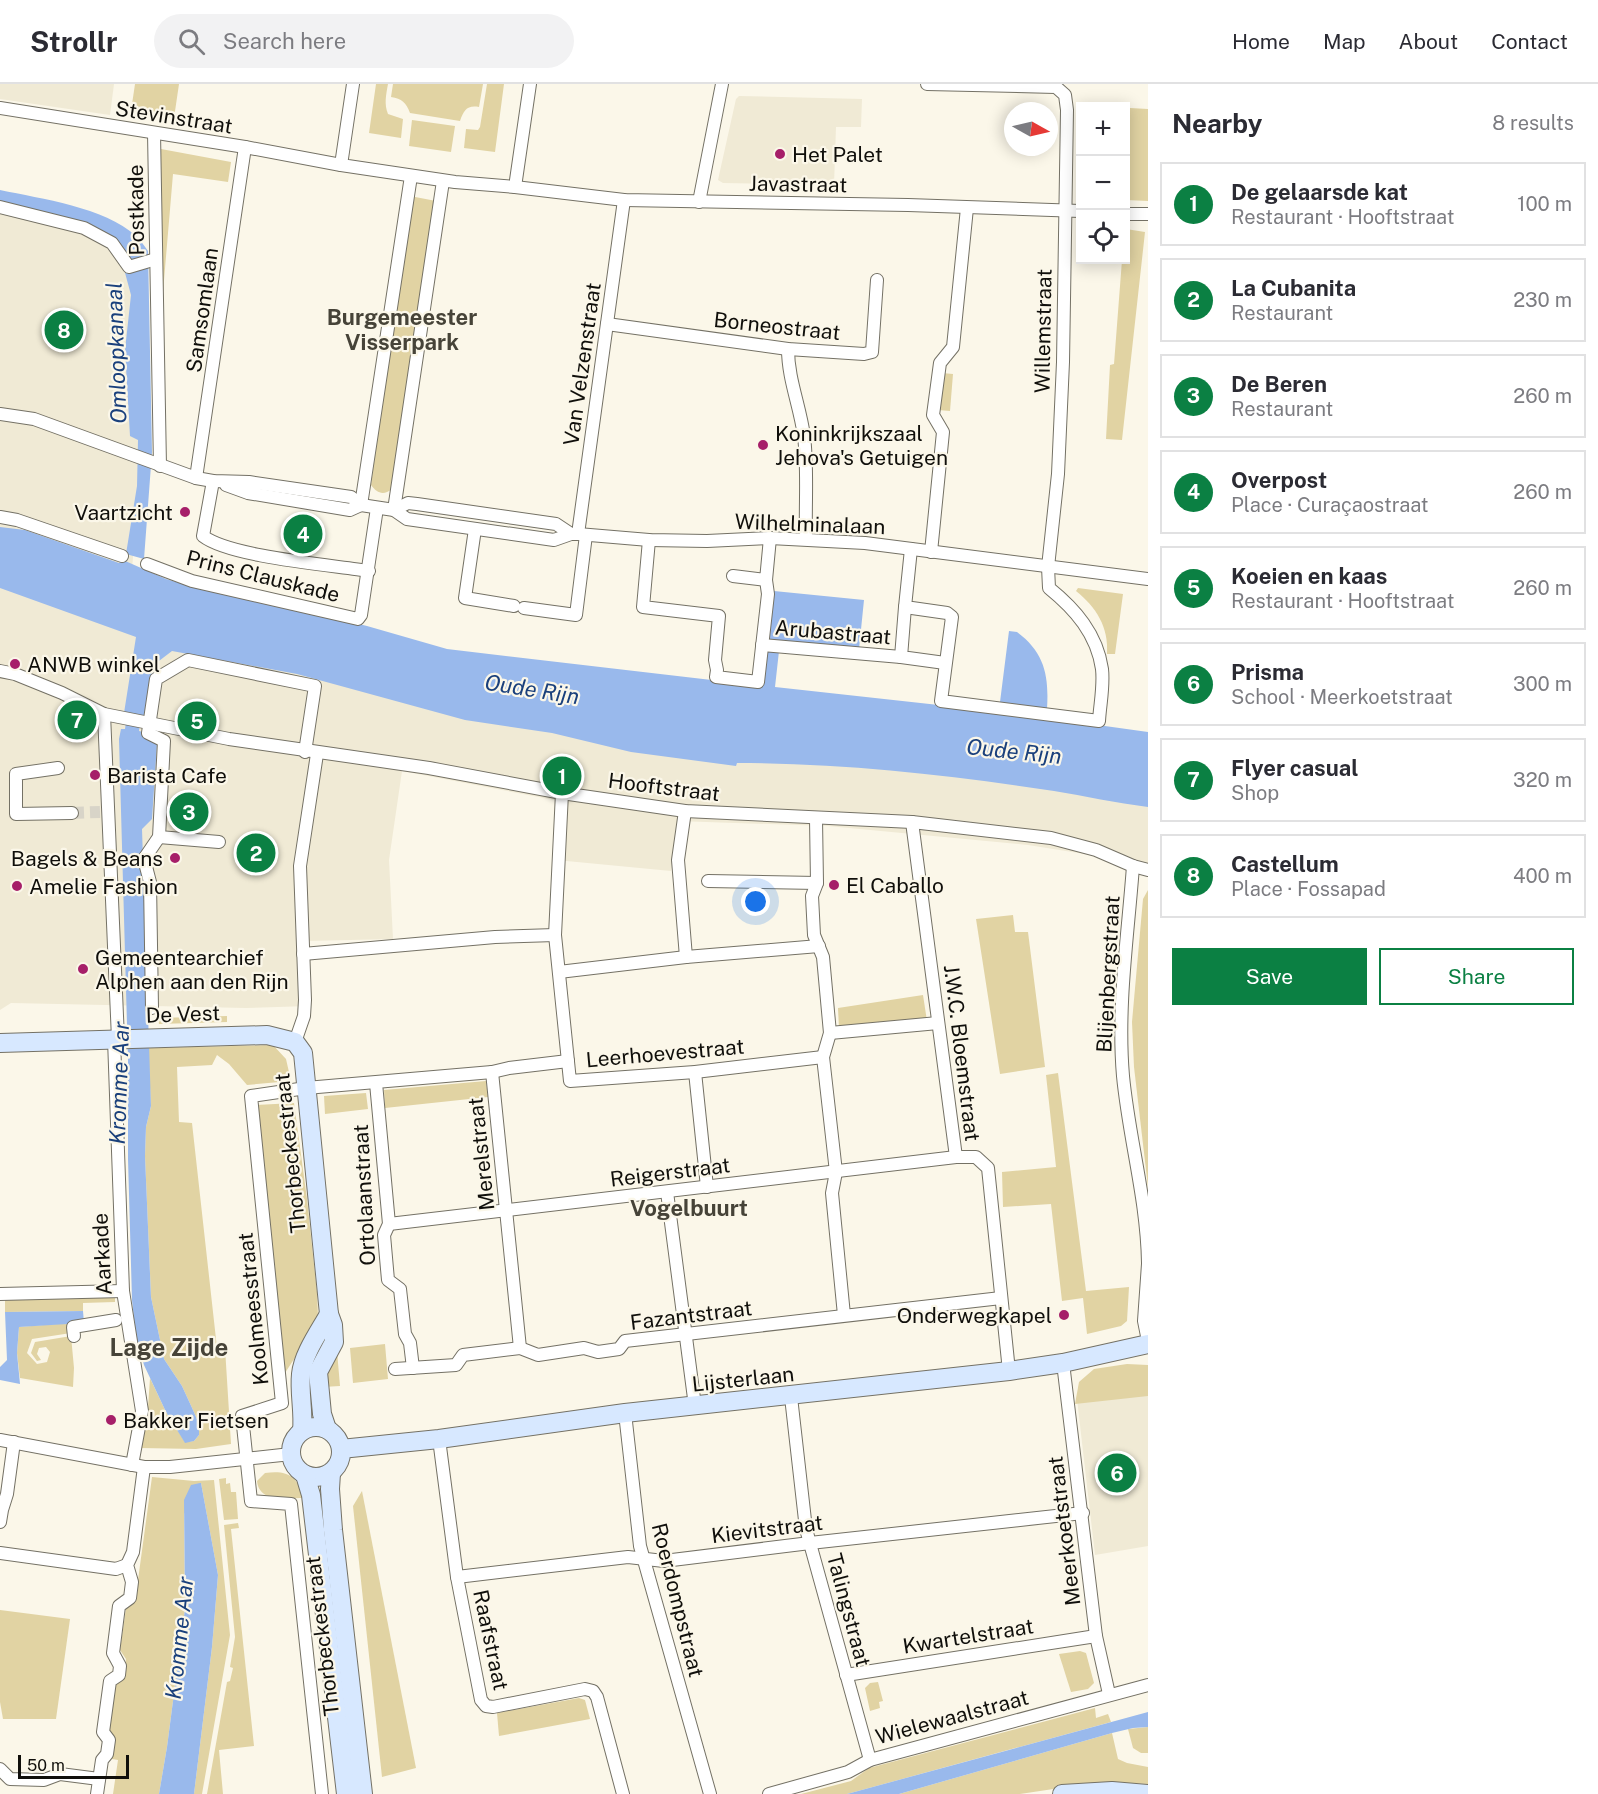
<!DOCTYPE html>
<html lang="en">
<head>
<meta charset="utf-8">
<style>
	body { margin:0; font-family:"Public Sans",sans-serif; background:#f2f2f3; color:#2b2b33 }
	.controls { position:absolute; right:18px; top:18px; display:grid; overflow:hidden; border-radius:0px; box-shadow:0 3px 15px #0003 }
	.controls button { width:54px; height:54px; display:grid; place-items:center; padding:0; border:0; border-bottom:2px solid #e1e1e2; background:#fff; color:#2b2b33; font:30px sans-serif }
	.compass { position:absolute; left:1004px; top:18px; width:54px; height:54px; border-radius:50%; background:#fff; box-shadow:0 3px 15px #0003; rotate:98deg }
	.scale { position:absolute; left:18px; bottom:15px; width:111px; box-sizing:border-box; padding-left:6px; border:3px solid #100f0b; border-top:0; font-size:16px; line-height:21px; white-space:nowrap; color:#100f0b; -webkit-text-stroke:4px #fbf7e9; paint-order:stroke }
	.you { position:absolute; left:756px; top:818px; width:21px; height:21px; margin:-15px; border:4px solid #fff; border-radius:50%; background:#1a73e8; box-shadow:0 0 0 9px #1a73e833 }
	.badge { display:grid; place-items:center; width:39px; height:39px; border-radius:50%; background:#0b8043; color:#fff; font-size:20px; font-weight:700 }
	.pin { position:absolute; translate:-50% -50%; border:3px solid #fff; box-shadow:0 2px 6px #0006 }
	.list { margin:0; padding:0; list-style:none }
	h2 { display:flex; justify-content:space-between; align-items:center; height:78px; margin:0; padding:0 24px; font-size:26px }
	h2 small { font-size:20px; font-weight:400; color:#7c7c81 }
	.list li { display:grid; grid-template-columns:39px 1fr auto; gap:18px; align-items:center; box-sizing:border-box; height:84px; margin:0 12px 12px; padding:0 12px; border:2px solid #e1e1e2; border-radius:0px }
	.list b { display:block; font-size:22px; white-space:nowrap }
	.list p { margin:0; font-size:20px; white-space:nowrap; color:#7c7c81 }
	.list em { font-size:20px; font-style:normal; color:#7c7c81 }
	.actions { display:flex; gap:12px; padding:18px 24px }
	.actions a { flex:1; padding:14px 0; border:2px solid #0b8043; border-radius:0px; text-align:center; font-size:21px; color:#0b8043 }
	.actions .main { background:#0b8043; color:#fff }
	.icon { flex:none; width:33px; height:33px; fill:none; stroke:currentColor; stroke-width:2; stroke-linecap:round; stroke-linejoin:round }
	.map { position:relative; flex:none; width:1148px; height:1710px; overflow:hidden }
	header { display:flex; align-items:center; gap:36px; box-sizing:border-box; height:84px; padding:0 30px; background:#fff; border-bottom:2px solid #e1e1e2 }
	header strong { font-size:28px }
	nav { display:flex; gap:33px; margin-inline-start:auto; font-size:21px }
	.search { width:420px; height:54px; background:#f2f2f3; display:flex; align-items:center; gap:15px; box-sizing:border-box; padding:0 21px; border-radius:33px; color:#7c7c81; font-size:22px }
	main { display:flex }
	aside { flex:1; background:#fff }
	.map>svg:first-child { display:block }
</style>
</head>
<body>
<header>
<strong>Strollr</strong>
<div class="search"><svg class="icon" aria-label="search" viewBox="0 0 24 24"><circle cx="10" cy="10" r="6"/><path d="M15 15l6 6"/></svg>Search here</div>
<nav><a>Home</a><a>Map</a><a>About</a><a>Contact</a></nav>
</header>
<main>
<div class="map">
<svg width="1148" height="1710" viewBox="0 0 1148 1710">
	<rect width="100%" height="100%" fill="#fbf7e9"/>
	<g fill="#f0ead5">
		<polygon points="0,0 114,0 110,31 0,15"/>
		<polygon points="739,12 862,15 861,43 836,43 834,101 723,99 718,96 736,15"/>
		<polygon points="0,116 84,138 137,185 141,375 127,547 800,664 1148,719 1148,780 1028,761 828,742 677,737 671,787 556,776 560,717 402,687 389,776 393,855 306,857 309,922 246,924 11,919 0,926"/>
		<polygon points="1148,1307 1148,1462 1095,1471 1077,1315"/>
	</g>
	<g fill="#e1d3a3">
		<polygon points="135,0 179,0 174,34 131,27"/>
		<path d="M376,0H388C386,11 384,20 388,30L403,35L401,54L369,49Z"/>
		<path d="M393,0H483L479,23C467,21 464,26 460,37L410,29C406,18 402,15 391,13Z"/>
		<polygon points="487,0 504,0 495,68 464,64 466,45 478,46 480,43"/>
		<polygon points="1130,24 1148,25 1148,117 1126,116"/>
		<polygon points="412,36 455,42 451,68 409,62"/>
		<polygon points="161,65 231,78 228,98 173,90 163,208 159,71"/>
		<path d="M410,112L436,117L392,405C383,412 377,409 371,401Z"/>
		<polygon points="1126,145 1145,148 1122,356 1106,355 1110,281 1114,280 1122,176 1126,176"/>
		<polygon points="942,289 953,290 950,327 938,326"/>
		<path d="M1078,504L1123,510L1115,570H1107C1109,543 1096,523 1076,507Z"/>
		<polygon points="1148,806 1148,1103 1134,983 1132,938 1143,815"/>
		<polygon points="1013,831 1015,848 1028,848 1045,983 1000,990 976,835"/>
		<polygon points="923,911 927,937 839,945 838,924"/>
		<polygon points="227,932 227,938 159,940 158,934"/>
		<polygon points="273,961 286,975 291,997 247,1001 229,980 217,971 212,981 177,983 179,1038 192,1039 217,1264 225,1264 231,1360 196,1365 140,1364 147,1338 150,1294 166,1328 185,1358 194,1357 199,1351 199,1340 193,1326 182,1302 164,1275 151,1213 145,1072 146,1043 151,1022 148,964"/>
		<polygon points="1058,989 1086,1207 1129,1203 1127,1237 1121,1242 1087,1250 1083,1214 1062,1217 1051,1120 1003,1123 1002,1088 1056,1083 1046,991"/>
		<polygon points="486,997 488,1013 385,1024 384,1006"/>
		<polygon points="366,1009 368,1025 325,1030 324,1012"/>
		<polygon points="294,1019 307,1115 317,1208 318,1233 311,1249 283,1292 256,1021"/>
		<polygon points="115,1212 115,1218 83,1219 83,1227 5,1228 5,1216"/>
		<polygon points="69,1239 71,1249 32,1255 27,1269 37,1280 47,1278 50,1268 46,1263 39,1264 37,1270 41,1276 37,1277 31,1269 35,1258 71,1252 74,1284 73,1303 20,1294 17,1269 19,1243"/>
		<polygon points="385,1260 388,1295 353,1299 350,1264"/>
		<polygon points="337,1267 340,1302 323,1303 324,1290"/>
		<polygon points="1127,1280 1148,1281 1148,1312 1075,1320 1079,1298 1094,1285"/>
		<path d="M265,1389C288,1386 297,1392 304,1414C287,1414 259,1419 257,1397Z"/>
		<polygon points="152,1393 194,1397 214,1396 230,1551 202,1710 194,1710 212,1563 218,1491 201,1399 184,1430 185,1525 167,1663 159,1710 113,1710 118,1676 112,1675 115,1655 108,1646 115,1601 123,1595 126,1575 120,1566 126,1524 135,1518"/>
		<polygon points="226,1394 226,1400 230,1399 231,1408 236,1408 238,1435 224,1436 219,1395"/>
		<polygon points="362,1407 416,1684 382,1693 353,1422"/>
		<polygon points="238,1439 239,1444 231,1445 254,1662 219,1666 223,1710 207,1710 227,1598 230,1597 233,1584 230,1583 235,1553 224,1441"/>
		<polygon points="0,1526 70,1535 56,1635 3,1635 0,1618"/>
		<polygon points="1080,1567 1086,1569 1094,1599 1088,1605 1071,1608 1059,1570"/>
		<polygon points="878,1598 883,1617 879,1618 880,1624 870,1627 865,1604 870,1599"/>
		<polygon points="579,1614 585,1616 590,1635 499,1652 497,1629"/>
		<polygon points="1095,1624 1096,1634 1108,1630 1111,1638 847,1710 801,1710 851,1697 869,1684"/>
		<polygon points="1148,1643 1148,1669 1141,1669 1133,1664 1128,1645"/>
		<polygon points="1112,1649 1118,1675 1127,1679 1148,1683 1148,1700 1100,1698 1020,1710 899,1710"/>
	</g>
	<g fill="#99b9ec">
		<path d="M0,106C42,115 104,123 136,152C141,156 144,162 148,167L152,368L144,475L126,470L137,402L138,356L130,352L125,266L131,211L124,185L108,162L80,147L0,127Z"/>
		<path d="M0,443L25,446L119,479L123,476L166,495L190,502L277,520L367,542L447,565L763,602L774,507L864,516L859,565L780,558L775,603L975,625L1020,621L1000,618L1009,547L1017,548C1045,569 1049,592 1047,625L1027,622L1026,631L1148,648V723C1116,719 1085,712 1054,707C949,691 843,679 737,679L736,682L631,668L552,649L465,636L297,590L172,567L155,580L146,633H141L139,647L143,648V652L157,660L152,735L142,745L151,1022L146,1043L145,1072L151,1213L164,1275L182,1302L193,1326L199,1340V1351L194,1357L185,1359L166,1328L144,1281L136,1254L132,1216L128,1075V977L119,655L121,645H125L127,631L124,629L136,553L0,504Z"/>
		<polygon points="83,1227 84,1239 19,1243 17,1269 20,1300 0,1296 0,1283 7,1276 5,1228"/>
		<polygon points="200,1399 201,1399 218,1491 212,1563 194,1710 159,1710 167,1663 185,1525 184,1416 191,1401"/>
		<polygon points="1148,1628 1148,1643 1133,1644 1112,1649 899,1710 847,1710"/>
	</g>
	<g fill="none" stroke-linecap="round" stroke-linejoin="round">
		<polyline stroke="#d8d4c8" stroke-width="12" stroke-dasharray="12 6" stroke-linecap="butt" points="72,729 100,728"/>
		<g stroke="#747165" stroke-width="14">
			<g id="street">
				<polyline points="353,0 341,81 455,98 515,103 624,116 908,121 1080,127"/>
				<polyline points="0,24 245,63 341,81"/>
				<polyline points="154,49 160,382"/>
				<polyline points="515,103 530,0"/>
				<polyline points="699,118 722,0"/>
				<polyline points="0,123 84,144 112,159 129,183 156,175"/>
				<polyline points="1126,130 1148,130"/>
				<polyline points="607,240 788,265 864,270 872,268 877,196"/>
				<path d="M788,265C788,295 800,322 804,352C808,385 805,421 806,455"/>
				<polyline points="0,330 34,335 196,394 213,397 249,398 351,413 361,421 394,426 407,435 554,456 571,450 578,450 649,456 707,457 770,454 865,459 1148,495"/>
				<polyline points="196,394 245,63"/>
				<path d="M213,397L203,452C230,473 331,481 369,487"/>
				<polyline points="226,401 248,409 350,426 361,421"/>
				<polyline points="361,421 411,92"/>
				<polyline points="394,426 443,97"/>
				<polyline points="394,426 408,419 417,420 556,440 571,450"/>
				<polyline points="0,433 17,436 122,472"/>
				<polyline points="475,445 465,514 514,522"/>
				<polyline points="578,450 624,116"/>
				<polyline points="649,456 643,523 719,532 715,576 717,586 716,593 758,598 768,510 766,496"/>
				<path d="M911,465L905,523L947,529L952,533L941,617L1099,637C1100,620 1104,602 1102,585C1097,550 1075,525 1049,504L1048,483L1058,390L1063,278L1067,26L1065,11L1056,3L927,0"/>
				<polyline points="931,468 943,348 933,331 940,279 953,263 967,124"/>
				<polyline points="147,480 192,497 358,535 361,531 377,424"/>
				<polyline points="733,492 766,496 770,454"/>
				<polyline points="905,523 901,573 945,579"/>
				<polyline points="524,524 576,531 586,451"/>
				<polyline points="762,561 901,573"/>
				<polyline points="0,587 15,590 62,609 104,630 229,655 429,684 562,709 685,727 912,738 1051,754 1096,766 1133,782 1148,786"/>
				<polyline points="104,630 118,955"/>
				<polyline points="58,684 16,690 16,730 72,729"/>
				<polyline points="562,709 555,851 570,997 695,988 823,973"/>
				<polyline points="685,727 678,776 686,873"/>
				<polyline points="816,735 817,799 812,812 814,851 823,873 830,949 823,973 836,1088 832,1109 844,1231"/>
				<polyline points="912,738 956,1073"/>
				<polyline points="159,753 219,758"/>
				<path d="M1133,782C1128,851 1117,922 1123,992C1129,1055 1147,1115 1148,1179"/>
				<polyline points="708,797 817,799"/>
				<polyline points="303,870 495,853 555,851"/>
				<polyline points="559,888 686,873 819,862"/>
				<polyline points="152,924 150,798 144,775 159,753 164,657 148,649 156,595 188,576 315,602 305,668"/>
				<polyline points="830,949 938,939"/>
				<polyline points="114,955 123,1207 142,1327 132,1381"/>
				<polyline points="295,958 304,932 305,916 300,782 317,670"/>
				<polyline points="492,988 520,1264"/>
				<polyline points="695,988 707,1103"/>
				<polyline points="376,999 389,1140 384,1151 388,1196 400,1205 405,1250 410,1259 413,1284"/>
				<polyline points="667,1108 695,1322"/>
				<polyline points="389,1140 956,1073 976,1073 988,1084 1009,1287"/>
				<polyline points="1148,1180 1144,1237 1148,1257"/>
				<polyline points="0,1210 123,1207"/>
				<polyline points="74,1252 73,1243 116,1236"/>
				<polyline points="1063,1279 1096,1552 1109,1610"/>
				<polyline points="395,1285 456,1281 463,1271 520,1264 538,1271 584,1264 598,1268 619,1265 625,1257 1001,1214"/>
				<polyline points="791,1313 806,1445 870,1676"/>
				<polyline points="625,1329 640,1462 710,1710"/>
				<polyline points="439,1355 457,1493 481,1616 486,1622 493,1623 585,1605 593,1607 597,1613 623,1710"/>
				<polyline points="0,1356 144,1383 170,1383 291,1370"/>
				<polyline points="0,1438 2,1426 7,1410 14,1358"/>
				<polyline points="0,1469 116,1485 127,1481"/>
				<polyline points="457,1493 628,1473 664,1477 810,1459 1083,1429"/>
				<polyline points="846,1591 1096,1552"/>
				<polyline points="0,1685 10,1695 44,1696 60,1690 99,1695"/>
				<polyline points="97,1710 102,1676 107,1670 109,1656 103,1648 110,1597 119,1591 120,1582 113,1569 119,1522 130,1514 132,1498 127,1481 133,1468 144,1383"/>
				<polyline points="322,1710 291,1420 251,1417 242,1332 282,1319 251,1012 306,1004 492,988 509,984 568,977"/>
				<polyline points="769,1710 848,1688 870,1676 1148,1601"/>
			</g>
		</g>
		<g stroke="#747165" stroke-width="20">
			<g id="secondary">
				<polyline points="0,959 267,951 295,958 303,969 329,1230 333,1241 334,1258 318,1288 322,1330 327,1345"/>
				<circle cx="316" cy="1368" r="25"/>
				<path d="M302,1347C304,1328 299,1309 301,1290C303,1270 319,1248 329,1230"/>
				<polyline points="341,1365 439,1355 625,1329 1009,1287 1063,1279 1148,1260"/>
				<polyline points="331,1389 330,1405 333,1446 363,1710"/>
				<polyline points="305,1391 311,1411 346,1710"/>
				<polyline points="1062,1710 1112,1707 1148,1710"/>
			</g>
		</g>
		<use href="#street" stroke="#fff" stroke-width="12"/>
		<use href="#secondary" stroke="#d7e8ff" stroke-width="18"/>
	</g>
	<g fill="#a61f69" stroke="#fbf7e9" stroke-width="2">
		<circle cx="780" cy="70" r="6"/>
		<circle cx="763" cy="361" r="6"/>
		<circle cx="185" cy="428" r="6"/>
		<circle cx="15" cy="580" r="6"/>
		<circle cx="95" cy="691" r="6"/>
		<circle cx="175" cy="774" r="6"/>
		<circle cx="834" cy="801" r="6"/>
		<circle cx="17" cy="802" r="6"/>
		<circle cx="83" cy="885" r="6"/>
		<circle cx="1064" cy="1231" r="6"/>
		<circle cx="111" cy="1336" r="6"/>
	</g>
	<g text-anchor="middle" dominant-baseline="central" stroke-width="4.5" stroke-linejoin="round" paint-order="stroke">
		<g font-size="21" fill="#100f0b" stroke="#fbf7e9">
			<text transform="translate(174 33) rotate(9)">Stevinstraat</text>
			<text transform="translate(798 100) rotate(1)">Javastraat</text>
			<text transform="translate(136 126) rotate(-91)">Postkade</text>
			<text transform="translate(202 226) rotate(-82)">Samsomlaan</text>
			<text transform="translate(777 242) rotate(6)">Borneostraat</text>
			<text transform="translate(1043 247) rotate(-89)">Willemstraat</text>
			<text transform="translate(582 280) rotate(-82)">Van Velzenstraat</text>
			<text transform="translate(810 440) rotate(2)">Wilhelminalaan</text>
			<text transform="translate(263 492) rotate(14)">Prins Clauskade</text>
			<text transform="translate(833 548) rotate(5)">Arubastraat</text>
			<text transform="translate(664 703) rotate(7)">Hooftstraat</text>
			<text transform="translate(1108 890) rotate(-87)">Blijenbergstraat</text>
			<text transform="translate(183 930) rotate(-2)">De Vest</text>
			<text transform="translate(665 969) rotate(-5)">Leerhoevestraat</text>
			<text transform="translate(962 969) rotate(83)">J.W.C. Bloemstraat</text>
			<text transform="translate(290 1069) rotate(-96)">Thorbeckestraat</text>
			<text transform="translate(481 1070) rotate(-96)">Merelstraat</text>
			<text transform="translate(670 1088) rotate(-7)">Reigerstraat</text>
			<text transform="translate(364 1111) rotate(-93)">Ortolaanstraat</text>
			<text transform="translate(102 1170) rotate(-93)">Aarkade</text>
			<text transform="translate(253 1225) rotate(-96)">Koolmeesstraat</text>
			<text transform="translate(691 1231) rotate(-7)">Fazantstraat</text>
			<text transform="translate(743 1295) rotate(-6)">Lijsterlaan</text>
			<text transform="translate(767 1445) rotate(-7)">Kievitstraat</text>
			<text transform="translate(1064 1447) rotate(-97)">Meerkoetstraat</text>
			<text transform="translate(678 1516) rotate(76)">Roerdompstraat</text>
			<text transform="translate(849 1526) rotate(75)">Talingstraat</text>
			<text transform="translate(322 1552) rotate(-97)">Thorbeckestraat</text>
			<text transform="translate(968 1552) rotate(-9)">Kwartelstraat</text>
			<text transform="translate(491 1556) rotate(78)">Raafstraat</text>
			<text transform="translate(952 1633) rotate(-15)">Wielewaalstraat</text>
		</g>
		<g font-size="21" fill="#100f0b" stroke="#fbf7e9" text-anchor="start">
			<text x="792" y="70">Het Palet</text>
			<text x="775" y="349">Koninkrijkszaal<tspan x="775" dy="24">Jehova's Getuigen</tspan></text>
			<text x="173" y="428" text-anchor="end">Vaartzicht</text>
			<text x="27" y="580">ANWB winkel</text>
			<text x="107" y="691">Barista Cafe</text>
			<text x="163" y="774" text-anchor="end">Bagels &amp; Beans</text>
			<text x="846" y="801">El Caballo</text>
			<text x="29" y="802">Amelie Fashion</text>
			<text x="95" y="873">Gemeentearchief<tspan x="95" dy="24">Alphen aan den Rijn</tspan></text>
			<text x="1052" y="1231" text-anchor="end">Onderwegkapel</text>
			<text x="123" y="1336">Bakker Fietsen</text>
		</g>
		<g font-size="22" font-weight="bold" fill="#464338" stroke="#fbf7e9">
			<text x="402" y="233">Burgemeester<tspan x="402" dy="25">Visserpark</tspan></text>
			<text x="689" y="1124">Vogelbuurt</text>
		</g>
		<g font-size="22" font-style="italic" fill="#1a407c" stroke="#fbf7e9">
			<text transform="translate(116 269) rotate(-92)">Omloopkanaal</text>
			<text transform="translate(532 605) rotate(9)">Oude Rijn</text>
			<text transform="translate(1014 667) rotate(6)">Oude Rijn</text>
			<text transform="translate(119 999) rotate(-88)">Kromme Aar</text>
			<text transform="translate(179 1554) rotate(-84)">Kromme Aar</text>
		</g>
		<g font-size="24" font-weight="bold" fill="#464338" stroke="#fbf7e9">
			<text x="169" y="1263">Lage Zijde</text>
		</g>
	</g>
</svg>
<div class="controls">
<button>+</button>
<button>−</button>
<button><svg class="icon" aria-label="locate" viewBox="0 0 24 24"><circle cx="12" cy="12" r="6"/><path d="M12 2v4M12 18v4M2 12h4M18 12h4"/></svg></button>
</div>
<svg class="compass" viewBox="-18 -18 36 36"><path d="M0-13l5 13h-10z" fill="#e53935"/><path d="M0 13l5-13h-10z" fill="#7c7c81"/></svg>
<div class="scale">50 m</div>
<div class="you"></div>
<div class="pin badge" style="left:562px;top:692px">1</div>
<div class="pin badge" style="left:256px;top:769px">2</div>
<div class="pin badge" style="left:189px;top:728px">3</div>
<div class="pin badge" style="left:303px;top:450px">4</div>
<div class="pin badge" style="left:197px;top:637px">5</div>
<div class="pin badge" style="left:1117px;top:1389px">6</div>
<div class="pin badge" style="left:77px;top:636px">7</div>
<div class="pin badge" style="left:64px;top:246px">8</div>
</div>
<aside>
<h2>Nearby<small>8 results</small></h2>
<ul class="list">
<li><span class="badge">1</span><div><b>De gelaarsde kat</b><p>Restaurant · Hooftstraat</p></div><em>100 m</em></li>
<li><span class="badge">2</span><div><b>La Cubanita</b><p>Restaurant</p></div><em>230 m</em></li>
<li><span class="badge">3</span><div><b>De Beren</b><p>Restaurant</p></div><em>260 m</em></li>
<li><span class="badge">4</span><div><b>Overpost</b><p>Place · Curaçaostraat</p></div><em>260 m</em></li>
<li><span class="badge">5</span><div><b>Koeien en kaas</b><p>Restaurant · Hooftstraat</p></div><em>260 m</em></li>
<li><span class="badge">6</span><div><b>Prisma</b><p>School · Meerkoetstraat</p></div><em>300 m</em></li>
<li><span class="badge">7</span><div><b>Flyer casual</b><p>Shop</p></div><em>320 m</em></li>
<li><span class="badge">8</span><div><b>Castellum</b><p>Place · Fossapad</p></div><em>400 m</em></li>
</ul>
<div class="actions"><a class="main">Save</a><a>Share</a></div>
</aside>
</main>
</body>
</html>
